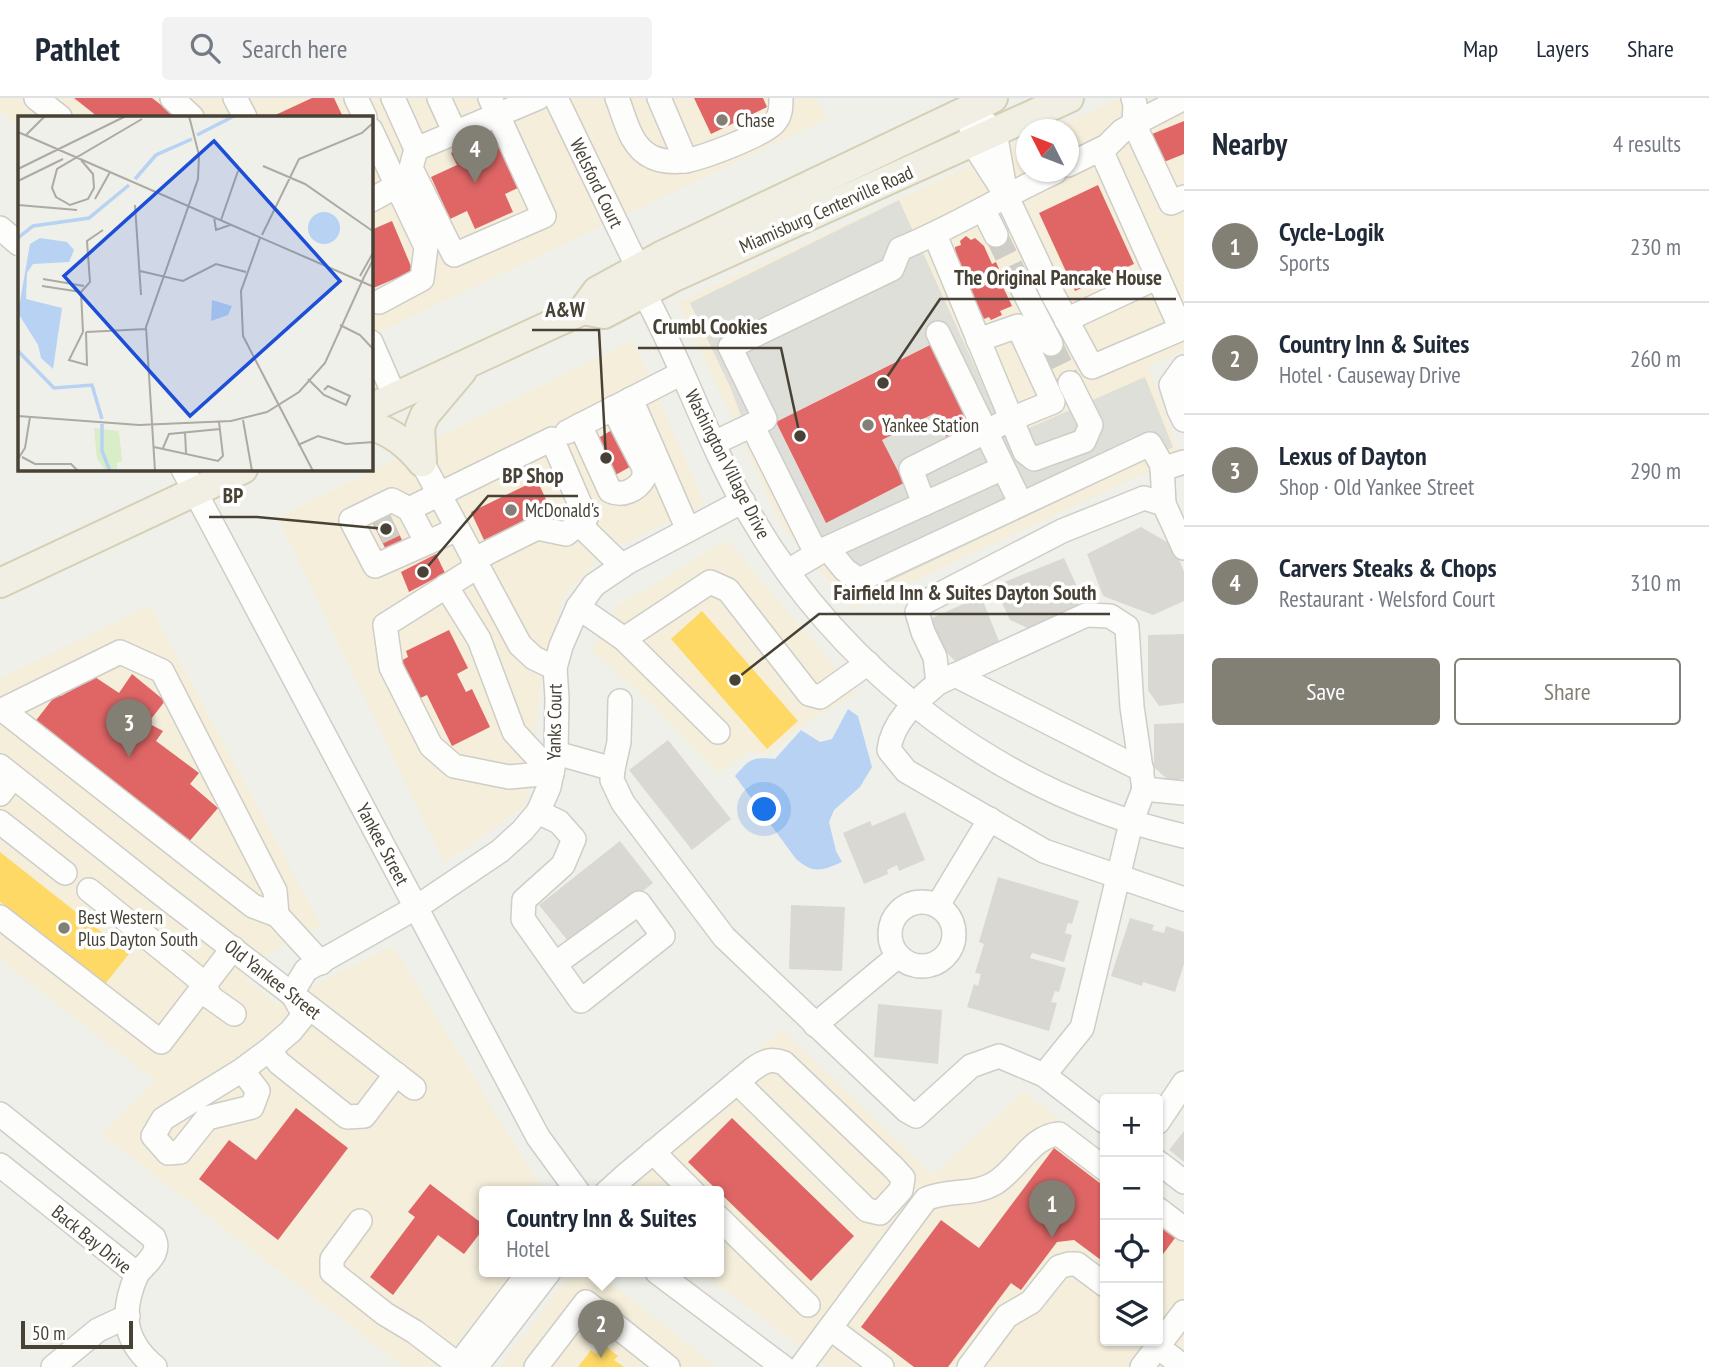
<!DOCTYPE html>
<html lang="en">
<head>
<meta charset="utf-8">
<style>
	body { margin:0; font-family:"PT Sans Narrow",sans-serif; background:#f2f2f3; color:#1f2937 }
	.controls { position:absolute; right:21px; bottom:21px; display:grid; overflow:hidden; border-radius:7px; box-shadow:0 2px 5px #0004 }
	.controls button { width:63px; height:63px; display:grid; place-items:center; padding:0; border:0; border-bottom:2px solid #e0e1e3; background:#fff; color:#1f2937; font:35px sans-serif }
	.compass { position:absolute; left:1016px; top:21px; width:63px; height:63px; border-radius:50%; background:#fff; box-shadow:0 2px 5px #0004; rotate:312deg }
	.scale { position:absolute; left:21px; bottom:18px; width:112px; box-sizing:border-box; padding-left:7px; border:4px solid #474235; border-top:0; font-size:19px; line-height:24px; white-space:nowrap; color:#474235; -webkit-text-stroke:5px #fff; paint-order:stroke }
	.you { position:absolute; left:765px; top:712px; width:24px; height:24px; margin:-18px; border:5px solid #fff; border-radius:50%; background:#1a73e8; box-shadow:0 0 0 10px #1a73e833 }
	.badge { display:grid; place-items:center; width:46px; height:46px; border-radius:50%; background:#827f74; color:#fff; font-size:23px; font-weight:700 }
	.pin { position:absolute; translate:-50% -58px; filter:drop-shadow(0 2px 4px #0008) }
	.pin::after { content:''; position:absolute; top:37px; width:24px; height:21px; background:inherit; clip-path:polygon(0 0,100% 0,50% 100%) }
	.popup { position:absolute; left:479px; top:1088px; width:245px; height:91px; box-sizing:border-box; display:grid; place-content:center; border-radius:7px; background:#fff; filter:drop-shadow(0 2px 5px #0005); font-size:23px; white-space:nowrap; color:#747a83 }
	.popup b { font-size:26px; color:#1f2937 }
	.popup::after { content:''; position:absolute; left:50%; top:100%; margin-left:-14px; border:14px solid transparent; border-top-color:#fff }
	.list { margin:0; padding:0; list-style:none }
	h2 { display:flex; justify-content:space-between; align-items:center; height:91px; margin:0; padding:0 28px; font-size:30px }
	h2 small { font-size:23px; font-weight:400; color:#747a83 }
	.list li { display:grid; grid-template-columns:46px 1fr auto; gap:21px; align-items:center; box-sizing:border-box; height:112px; padding:0 28px; border-top:2px solid #e0e1e3 }
	.list b { display:block; font-size:26px; white-space:nowrap }
	.list p { margin:0; font-size:23px; white-space:nowrap; color:#747a83 }
	.list em { font-size:23px; font-style:normal; color:#747a83 }
	.actions { display:flex; gap:14px; padding:21px 28px }
	.actions a { flex:1; padding:16px 0; border:2px solid #827f74; border-radius:7px; text-align:center; font-size:24px; color:#827f74 }
	.actions .main { background:#827f74; color:#fff }
	.icon { flex:none; width:38px; height:38px; fill:none; stroke:currentColor; stroke-width:2; stroke-linecap:round; stroke-linejoin:round }
	.map { position:relative; flex:none; width:1184px; height:1269px; overflow:hidden }
	header { display:flex; align-items:center; gap:42px; box-sizing:border-box; height:98px; padding:0 35px; background:#fff; border-bottom:2px solid #e0e1e3 }
	header strong { font-size:33px }
	nav { display:flex; gap:38px; margin-inline-start:auto; font-size:24px }
	.search { width:490px; height:63px; background:#f2f2f3; display:flex; align-items:center; gap:18px; box-sizing:border-box; padding:0 24px; border-radius:7px; color:#747a83; font-size:26px }
	main { display:flex }
	aside { flex:1; background:#fff }
	.map>svg:first-child { display:block }
</style>
</head>
<body>
<header>
<strong>Pathlet</strong>
<div class="search"><svg class="icon" aria-label="search" viewBox="0 0 24 24"><circle cx="10" cy="10" r="6"/><path d="M15 15l6 6"/></svg>Search here</div>
<nav><a>Map</a><a>Layers</a><a>Share</a></nav>
</header>
<main>
<div class="map">
<svg width="1184" height="1269" viewBox="0 0 1184 1269">
	<rect width="100%" height="100%" fill="#f0f0ea"/>
	<g fill="#f4eedb">
		<polygon points="0,0 817,0 827,21 371,238 371,19 19,19 19,29 0,14"/>
		<polygon points="1121,0 1184,0 1184,252 1148,268 1181,358 854,511 782,429 678,204 1026,42 1026,74 1068,74 1068,32 1050,31"/>
		<polygon points="633,242 705,406 603,456 563,500 542,581 525,709 444,765 278,420"/>
		<polygon points="727,442 857,595 803,627 770,656 749,654 719,676 647,602 591,552 617,508"/>
		<polygon points="150,508 321,827 269,856 246,880 276,906 393,848 544,1094 484,1094 484,1174 512,1174 439,1269 404,1269 101,1036 155,983 0,861 0,580"/>
		<polygon points="782,932 933,1077 1024,993 1105,1058 1105,1243 1158,1243 1158,1099 1184,1119 1183,1269 826,1269 701,1174 718,1174 718,1094 622,1094 609,1078"/>
		<polygon points="572,1174 597,1174 717,1269 499,1269"/>
	</g>
	<path fill="#dfdfd9" fill-rule="evenodd" d="M899,102L995,313L1011,338L1145,279L1173,349L863,496L853,490L753,350L731,291L690,205ZM935,244V315L882,342L903,386L826,424L776,324Z"/>
	<path fill="#b7d2f2" d="M848,611L858,618L872,669L860,689L834,712L829,724L836,753L842,764C822,773 813,776 796,761L735,678C750,661 751,659 775,661L801,632L820,644L832,641Z"/>
	<g fill="#ffd966">
		<polygon points="702,513 798,623 767,651 671,541"/>
		<polygon points="0,754 129,856 105,886 0,804"/>
		<polygon points="607,1249 618,1258 614,1262 624,1269 578,1269 591,1252 596,1256 599,1251 604,1255"/>
	</g>
	<g fill="#e06666">
		<polygon points="74,0 152,0 177,19 98,19"/>
		<polygon points="312,0 334,0 343,19 271,19"/>
		<polygon points="694,0 763,0 767,9 711,36"/>
		<polygon points="1184,23 1184,56 1164,64 1152,36"/>
		<polygon points="493,35 518,90 505,96 513,114 475,131 467,113 450,121 431,79 457,67 451,55"/>
		<polygon points="1098,87 1134,166 1075,193 1039,115"/>
		<polygon points="392,123 413,173 371,191 371,132"/>
		<polygon points="966,138 971,142 975,140 984,148 992,166 996,164 999,171 995,172 1012,208 1000,213 1002,217 991,222 989,219 984,221 956,161 955,149 961,147 960,143"/>
		<polygon points="936,244 977,327 948,342 935,315 882,342 904,385 826,425 776,324"/>
		<polygon points="617,329 637,365 610,380 590,345"/>
		<polygon points="537,382 550,410 484,442 471,414"/>
		<polygon points="385,407 403,444 386,452 368,415"/>
		<polygon points="436,456 445,475 409,494 401,474"/>
		<polygon points="449,532 468,570 457,576 466,594 472,591 490,629 452,648 427,597 416,602 397,565 408,559 406,553"/>
		<polygon points="132,576 165,603 148,625 163,633 156,643 199,675 190,686 218,710 187,746 132,702 134,699 34,625 58,594 61,598 95,579 119,595"/>
		<polygon points="296,1010 348,1050 278,1142 199,1081 229,1042 256,1062"/>
		<polygon points="732,1020 854,1138 811,1183 688,1064"/>
		<polygon points="1054,1050 1105,1089 1105,1165 1074,1142 1057,1144 1021,1192 1011,1185 948,1269 914,1269 861,1229 941,1122 979,1150"/>
		<polygon points="430,1086 484,1127 484,1130 464,1156 438,1137 393,1197 370,1179 415,1119 408,1114"/>
		<polygon points="1158,1128 1175,1140 1158,1163"/>
	</g>
	<g fill="#dad8d2">
		<polygon points="1141,429 1174,448 1184,474 1184,503 1153,517 1103,498 1087,456"/>
		<polygon points="1064,460 1085,506 1028,530 1010,522 994,488"/>
		<polygon points="981,498 1002,551 958,566 942,550 930,521"/>
		<polygon points="1184,536 1184,605 1159,608 1148,592 1148,537"/>
		<polygon points="1184,625 1184,681 1169,683 1154,669 1154,626"/>
		<polygon points="668,642 731,721 692,752 629,672"/>
		<polygon points="905,714 925,762 899,773 897,767 887,772 888,776 864,786 843,735 870,723 872,728"/>
		<polygon points="620,743 653,785 572,848 539,807"/>
		<polygon points="998,779 1079,803 1072,826 1068,825 1065,835 1072,837 1064,864 1032,855 1030,860 1066,870 1059,894 1055,893 1051,904 1057,905 1049,933 967,909 974,886 978,888 981,876 975,875 984,846 979,844"/>
		<polygon points="791,807 845,809 842,873 789,871"/>
		<polygon points="1130,820 1154,827 1152,832 1164,835 1166,828 1184,834 1184,866 1175,894 1143,884 1142,888 1111,878"/>
		<polygon points="878,906 942,912 938,966 874,959"/>
		<polygon points="1184,1033 1184,1064 1169,1052"/>
	</g>
	<g fill="none" stroke-linecap="round" stroke-linejoin="round">
		<g stroke="#cecdc6" stroke-width="23" stroke-dasharray="23 11" stroke-linecap="butt">
			<polyline points="996,137 1022,190"/>
			<polyline points="1051,246 1070,285"/>
			<polyline points="378,435 395,427"/>
		</g>
		<g stroke="#cecdc7" stroke-width="26">
			<g id="minor">
				<polyline points="36,0 60,19"/>
				<polyline points="172,0 192,19"/>
				<polyline points="235,0 245,19"/>
				<polyline points="356,0 365,19"/>
				<polyline points="393,0 416,51"/>
				<polyline points="439,0 455,35"/>
				<polyline points="490,0 544,118 454,157 411,70 416,51 538,0"/>
				<polyline points="556,0 638,170"/>
				<path d="M617,0C625,20 630,49 652,59C662,64 673,64 684,63C703,60 761,38 774,25C781,18 781,9 781,0"/>
				<polyline points="659,0 686,63"/>
				<polyline points="1184,0 1134,26 1171,105 1184,99"/>
				<polygon points="970,10 995,34 1006,97 972,44"/>
				<polyline points="371,32 397,88 371,102"/>
				<polyline points="1068,67 1107,48 1122,33 1134,26 1135,6 1133,0"/>
				<polyline points="1006,97 1053,197 1092,269 1181,231 1101,52"/>
				<polyline points="983,111 996,137"/>
				<polyline points="0,130 19,146"/>
				<polyline points="935,137 1025,354 1034,361 1084,343 1091,327 1070,285"/>
				<polyline points="1022,190 1051,246"/>
				<path d="M644,195C684,268 709,349 752,420C845,578 1005,697 1184,738"/>
				<polyline points="379,204 422,181 426,149 397,88"/>
				<polyline points="1066,222 1158,179"/>
				<polyline points="938,235 1021,406"/>
				<polyline points="371,244 395,299"/>
				<polyline points="1184,269 1171,287 1179,312 1184,322"/>
				<polyline points="631,301 688,432"/>
				<path d="M580,327L610,393C623,399 637,392 644,380V370L613,310"/>
				<path d="M752,327L765,321L730,249L892,171L900,151C954,129 1003,98 1055,74"/>
				<polyline points="567,334 682,275"/>
				<polyline points="714,345 752,327 816,455"/>
				<polyline points="422,364 520,547 534,560 555,570"/>
				<polyline points="183,371 538,1039 578,1094"/>
				<polyline points="1162,371 1184,364"/>
				<polyline points="924,406 911,371 1011,321 1053,304 1018,228 978,242"/>
				<polyline points="409,411 552,341 586,420 566,436 537,430 473,462"/>
				<polyline points="579,426 622,468"/>
				<polyline points="427,445 375,468 351,422 392,402 409,411 427,445 457,431"/>
				<polyline points="827,450 845,472 859,482 1150,346 1162,367 1164,406"/>
				<path d="M1184,450L1164,406L1144,400L1062,433L923,505L917,514L923,534L935,559L938,585C917,603 892,623 889,652L906,673L1044,753L1184,801"/>
				<polyline points="477,469 385,527 391,569 431,648 454,668 509,679 552,675"/>
				<polyline points="788,473 827,450 1003,370"/>
				<polyline points="446,488 479,541 514,634 552,675"/>
				<polyline points="578,509 624,541 718,634"/>
				<polyline points="624,541 710,484 728,492 809,596 820,599 868,565"/>
				<polyline points="955,577 1142,672"/>
				<polyline points="938,585 1086,517 1110,518 1127,529 1132,609 1144,691"/>
				<polyline points="3,612 253,808 277,817 321,865"/>
				<polyline points="0,613 120,554 162,573 275,793 277,817"/>
				<polyline points="556,655 613,671 612,682 623,705 724,839 907,1013 916,1018 971,968 999,958 1044,977 1105,1024"/>
				<polyline points="0,668 164,798 414,990"/>
				<polyline points="613,671 619,644 620,603"/>
				<polyline points="0,696 13,679"/>
				<polyline points="538,714 559,724 574,741 563,767 524,802 523,821 581,903 663,838 639,805 555,866"/>
				<polyline points="0,724 65,775"/>
				<polyline points="89,792 205,886 210,899 234,916"/>
				<circle cx="922" cy="836" r="32"/>
				<polyline points="938,807 990,721"/>
				<polyline points="0,819 161,944 233,850"/>
				<polyline points="815,927 898,858"/>
				<polyline points="269,952 279,965 347,1019 364,1018 396,976"/>
				<polyline points="242,972 258,993 252,1009 207,1020 180,1054 168,1055 153,1038 163,1021 242,972 269,952 291,933 304,917 292,895 306,872 417,809 500,753 522,733 538,714 549,689 556,655 557,600 555,570 561,548 578,509 594,487 628,464 743,403"/>
				<polyline points="1044,977 1082,930 1131,725 1144,691 1184,695"/>
				<path d="M0,1016L154,1140C161,1155 147,1164 137,1176"/>
				<polyline points="1158,1024 1184,985"/>
				<polyline points="653,1054 693,1094"/>
				<polyline points="1158,1064 1184,1084"/>
				<path d="M0,1067L137,1176C121,1213 122,1242 155,1269"/>
				<path d="M607,1094L627,1076L753,971C764,963 771,960 784,965L893,1069L903,1080L901,1092L880,1115L867,1112L737,984"/>
				<polyline points="1158,1111 1184,1131"/>
				<polyline points="718,1119 808,1207"/>
				<polyline points="360,1123 332,1161 332,1174 385,1216 415,1234 461,1269"/>
				<polyline points="657,1174 783,1269"/>
				<polyline points="830,1230 882,1269"/>
				<polyline points="1158,1249 1184,1269"/>
				<polyline points="465,1258 529,1174"/>
				<polyline points="53,1269 98,1232 128,1218"/>
				<polyline points="476,1269 549,1174"/>
				<polyline points="536,1269 586,1204 668,1269"/>
				<path d="M801,1269L926,1101C948,1091 974,1098 995,1085C1019,1070 1031,1038 1059,1036L1105,1071"/>
				<polyline points="969,1269 1007,1218 1031,1204 1059,1169 1069,1166 1077,1166 1105,1187"/>
				<polyline points="1142,1269 1184,1214"/>
			</g>
		</g>
		<g stroke="#d4d0b6" stroke-width="32">
			<g id="major">
				<polyline points="583,212 604,216 672,180 1069,0"/>
				<polyline points="371,310 583,212 597,193 661,158 993,0"/>
				<path d="M371,327C393,335 407,346 422,364"/>
				<polyline points="422,364 420,329 425,317 462,273"/>
				<polyline points="0,485 243,371"/>
			</g>
		</g>
		<use href="#minor" stroke="#fdfdfc" stroke-width="23"/>
		<use href="#major" stroke="#f1efe3" stroke-width="28"/>
	</g>
	<g fill="#827f74" stroke="#fff" stroke-width="2.5">
		<circle cx="722" cy="22" r="7"/>
		<circle cx="868" cy="327" r="7"/>
		<circle cx="511" cy="412" r="7"/>
		<circle cx="64" cy="830" r="7"/>
	</g>
	<g text-anchor="middle" dominant-baseline="central" stroke-width="7" stroke-linejoin="round" paint-order="stroke">
		<g font-size="19" fill="#474235" stroke="#fff" text-anchor="start">
			<text x="736" y="22">Chase</text>
			<text x="882" y="327">Yankee Station</text>
			<text x="525" y="412">McDonald's</text>
			<text x="78" y="819">Best Western<tspan x="78" dy="22">Plus Dayton South</tspan></text>
		</g>
		<g font-size="19" fill="#474235" stroke="#fff">
			<text transform="translate(597 85) rotate(64)">Welsford Court</text>
			<text transform="translate(826 111) rotate(-24)">Miamisburg Centerville Road</text>
			<text transform="translate(728 366) rotate(63)">Washington Village Drive</text>
			<text transform="translate(554 624) rotate(-89)">Yanks Court</text>
			<text transform="translate(383 746) rotate(62)">Yankee Street</text>
			<text transform="translate(273 881) rotate(38)">Old Yankee Street</text>
			<text transform="translate(92 1141) rotate(39)">Back Bay Drive</text>
		</g>
	</g>
	<g transform="translate(18 18)">
		<rect width="355" height="355" fill="#f0f0ea"/>
		<path d="M76,312L101,315L104,345L99,347V355H88L79,343Z" fill="#d8edc8"/>
		<path d="M290 112a16 16 0 1 1 32 0a16 16 0 1 1-32 0ZM22,122L49,126L56,134L51,146L15,148L9,157L8,183L44,192L35,253L23,242L20,229L0,197L12,128ZM194,184L214,190L210,199L193,205Z" fill="#b7d2f2"/>
		<path fill="none" stroke="#b7d2f2" stroke-width="3.5" d="M179,19L216,0M117,63L138,39L174,23M0,122L15,110L71,102L111,69M0,235L36,272L74,269L84,303M84,308V335L92,355"/>
		<path fill="none" stroke="#acaaa2" stroke-width="2" d="M0,16L356,171M8,19L27,0M63,44L75,58L76,72L70,83L52,89L38,81L34,72L39,53L124,3M245,50L287,68L356,116M0,53L108,0M0,65L45,43M77,83L92,56M0,89L59,94M117,89L123,179M196,101L198,114L212,109M203,104L220,55M244,119L281,43L344,17L356,6M242,122L223,175L225,220L295,355M122,155L165,165L198,148L228,156M342,160L356,135M346,161L356,142M25,163L66,170M24,170L63,176M322,209L342,219L356,234M65,216L63,176L72,166L69,125L85,114M65,216L51,244L69,249L68,216M68,216L128,213M290,263L306,279L328,289L332,280L310,270L306,274M0,300L121,309L213,305L249,296L281,276L307,247L346,161M225,304L234,355M167,316L168,337M280,329L300,320L328,328L356,326M136,331L200,345L205,340L201,306M145,332L151,318L202,313M4,341L17,348H53L60,355M0,343L7,332L12,301M137,355L128,211L180,63L181,39L171,0"/>
		<path fill="#1d4ed8" fill-opacity="0.15" stroke="#1d4ed8" stroke-width="3.5" d="M196,25L322,165L172,300L46,160Z"/>
		<rect width="355" height="355" fill="none" stroke="#474235" stroke-width="3.5"/>
	</g>
	<path fill="none" stroke="#474235" stroke-width="2.5" d="M883 285L940 201H1176M606 360L599 232H532M800 338L781 250H638M423 474L488 398H578M386 431L257 419H209M735 582L819 516H1110"/>
	<g fill="#474235" stroke="#fff" stroke-width="2.5">
		<circle cx="883" cy="285" r="7"/>
		<circle cx="606" cy="360" r="7"/>
		<circle cx="800" cy="338" r="7"/>
		<circle cx="423" cy="474" r="7"/>
		<circle cx="386" cy="431" r="7"/>
		<circle cx="735" cy="582" r="7"/>
	</g>
	<g font-size="21" text-anchor="middle" font-weight="bold" fill="#474235" stroke="#fff" stroke-width="7" stroke-linejoin="round" paint-order="stroke">
		<text x="1058" y="187">The Original Pancake House</text>
		<text x="565" y="219">A&amp;W</text>
		<text x="710" y="236">Crumbl Cookies</text>
		<text x="533" y="385">BP Shop</text>
		<text x="233" y="405">BP</text>
		<text x="965" y="502">Fairfield Inn &amp; Suites Dayton South</text>
	</g>
</svg>
<div class="controls">
<button>+</button>
<button>−</button>
<button><svg class="icon" aria-label="locate" viewBox="0 0 24 24"><circle cx="12" cy="12" r="6"/><path d="M12 2v4M12 18v4M2 12h4M18 12h4"/></svg></button>
<button><svg class="icon" aria-label="layers" viewBox="0 0 24 24"><path d="M12 4l9 5-9 5-9-5zM3 14l9 5 9-5"/></svg></button>
</div>
<svg class="compass" viewBox="-18 -18 36 36"><path d="M0-13l5 13h-10z" fill="#e53935"/><path d="M0 13l5-13h-10z" fill="#747a83"/></svg>
<div class="scale">50 m</div>
<div class="you"></div>
<div class="pin badge" style="left:1052px;top:1140px">1</div>
<div class="pin badge" style="left:601px;top:1260px">2</div>
<div class="popup"><b>Country Inn &amp; Suites</b>Hotel</div>
<div class="pin badge" style="left:129px;top:659px">3</div>
<div class="pin badge" style="left:475px;top:85px">4</div>
</div>
<aside>
<h2>Nearby<small>4 results</small></h2>
<ul class="list">
<li><span class="badge">1</span><div><b>Cycle-Logik</b><p>Sports</p></div><em>230 m</em></li>
<li><span class="badge">2</span><div><b>Country Inn &amp; Suites</b><p>Hotel · Causeway Drive</p></div><em>260 m</em></li>
<li><span class="badge">3</span><div><b>Lexus of Dayton</b><p>Shop · Old Yankee Street</p></div><em>290 m</em></li>
<li><span class="badge">4</span><div><b>Carvers Steaks &amp; Chops</b><p>Restaurant · Welsford Court</p></div><em>310 m</em></li>
</ul>
<div class="actions"><a class="main">Save</a><a>Share</a></div>
</aside>
</main>
</body>
</html>
